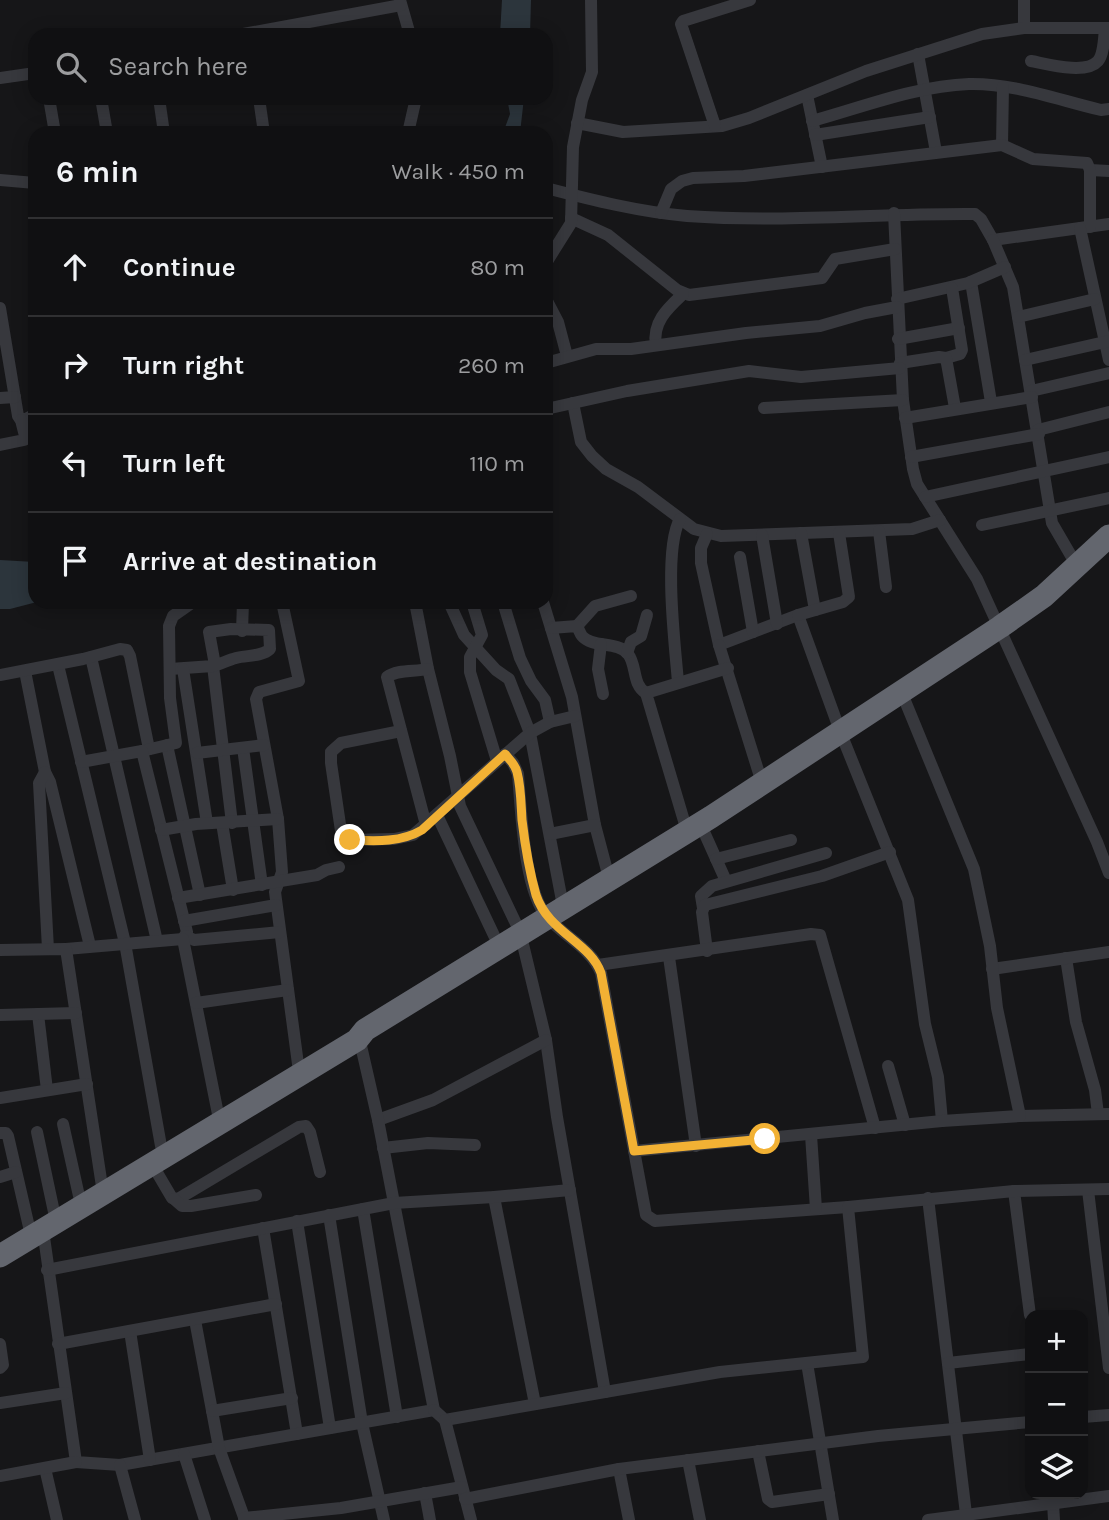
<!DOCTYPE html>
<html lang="en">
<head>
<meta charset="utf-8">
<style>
	body { margin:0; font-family:Karla,sans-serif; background:#1e1e20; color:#f1f3f6 }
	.controls { position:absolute; right:21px; bottom:21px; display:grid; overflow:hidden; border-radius:14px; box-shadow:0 4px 18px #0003 }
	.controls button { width:63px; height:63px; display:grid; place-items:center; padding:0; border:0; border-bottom:2px solid #303032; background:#101012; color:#f1f3f6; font:35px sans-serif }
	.stop { position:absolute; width:21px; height:21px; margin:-16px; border:5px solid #f2b134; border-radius:50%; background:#fff }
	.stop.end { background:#f2b134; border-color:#fff; box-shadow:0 2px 7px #0008 }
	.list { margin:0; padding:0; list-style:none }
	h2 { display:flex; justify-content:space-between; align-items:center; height:91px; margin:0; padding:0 28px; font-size:30px }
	h2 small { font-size:23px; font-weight:400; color:#9c9d9f }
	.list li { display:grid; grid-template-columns:46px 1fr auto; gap:21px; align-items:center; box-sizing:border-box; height:98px; padding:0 28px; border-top:2px solid #303032 }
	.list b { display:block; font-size:26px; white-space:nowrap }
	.list em { font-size:23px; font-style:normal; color:#9c9d9f }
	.icon { flex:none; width:38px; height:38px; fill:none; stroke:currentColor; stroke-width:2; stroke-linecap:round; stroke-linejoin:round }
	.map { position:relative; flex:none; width:1109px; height:1520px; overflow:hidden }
	.search { position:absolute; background:#101012; box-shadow:0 4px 18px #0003; left:28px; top:28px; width:525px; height:77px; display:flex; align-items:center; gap:18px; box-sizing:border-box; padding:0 24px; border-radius:21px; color:#9c9d9f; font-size:26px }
	.panel { position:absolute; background:#101012; box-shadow:0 4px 18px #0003; left:28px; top:126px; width:525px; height:483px; border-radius:21px }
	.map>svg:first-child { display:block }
</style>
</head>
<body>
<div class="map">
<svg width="1109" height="1520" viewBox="0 0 1109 1520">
	<rect width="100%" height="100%" fill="#161618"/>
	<g fill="#2c353c">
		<polygon points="502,0 531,0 530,35 500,35"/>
		<polygon points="507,98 524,98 520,133 503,133 510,114"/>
		<polygon points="0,560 35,562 35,602 37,602 10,609 0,609"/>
	</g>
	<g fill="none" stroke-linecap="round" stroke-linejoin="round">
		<g stroke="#37383d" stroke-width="12">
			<polyline points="400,0 410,35"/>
			<polyline points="1024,28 1024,0"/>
			<polyline points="238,35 401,5"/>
			<polyline points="918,54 936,152"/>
			<path d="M1031,61C1047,64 1086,75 1098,61C1104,54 1104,37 1105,28"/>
			<polyline points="0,78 35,73"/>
			<polyline points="807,95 822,167"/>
			<polyline points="49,98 55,133"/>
			<polyline points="101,98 107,133"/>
			<polyline points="159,98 164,133"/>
			<polyline points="259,98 264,133"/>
			<path d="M812,121C863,107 916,86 969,84C1014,83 1058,100 1101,110L1109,109"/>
			<polyline points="577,123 623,132 722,126 749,118 866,71 982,34 1024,28 1109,28"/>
			<polyline points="715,126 681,24 683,21 750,0"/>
			<polyline points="408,133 416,98"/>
			<polyline points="815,135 930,117"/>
			<polyline points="1002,145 1003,87"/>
			<polyline points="1090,170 1109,171"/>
			<polyline points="0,180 35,183"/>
			<path d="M546,188C592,200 640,212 687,216C783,223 879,213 975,214L981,219L993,240L1109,224"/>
			<polyline points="661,213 671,189 682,181 693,178 744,176 1002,145 1033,159 1087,163 1090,170 1090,227"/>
			<polyline points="894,213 903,400 913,469 917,484 977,579 1097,842 1109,873"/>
			<polyline points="571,218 608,235 677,290 689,295 822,278 835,259 895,249"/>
			<polyline points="1080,228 1109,360"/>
			<polyline points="993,240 1013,287 1052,523 1077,566"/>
			<polyline points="546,263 571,223 573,147 582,100 592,72 591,0"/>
			<polyline points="971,282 991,402"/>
			<polyline points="546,299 558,322 567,356"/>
			<polyline points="897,299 968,283 1005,267"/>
			<polyline points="0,308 18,416 20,419 26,419 35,414"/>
			<polyline points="1018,317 1095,299"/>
			<polyline points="898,339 959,328"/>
			<path d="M656,345C652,322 668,308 683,294"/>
			<polyline points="946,358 960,354 962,350 952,288"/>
			<polyline points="1025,360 1109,341"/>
			<polyline points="546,363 596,349 631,349 746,333 820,326 865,313 897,307"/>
			<polyline points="900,363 939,357 946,358 955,408"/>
			<polyline points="1031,391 1109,373"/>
			<polyline points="0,398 15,397"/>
			<polyline points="573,403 581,442 592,456 606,469 638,487 694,529 721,536 912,529 940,520"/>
			<polyline points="764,408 903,400"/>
			<polyline points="546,409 627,391 749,371 801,377 900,368"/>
			<polyline points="905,418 1032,397"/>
			<polyline points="1038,430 1109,412"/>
			<polyline points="0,445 24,440 25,436 21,420"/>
			<polyline points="911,457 1039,434"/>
			<polyline points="925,497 1109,457"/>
			<polyline points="982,525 1109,498"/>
			<polyline points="879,531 886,587"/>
			<polyline points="801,533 815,610"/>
			<polyline points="707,534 701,548 701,563 719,645 798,615 840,731 908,900 925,1024 938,1077 942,1121"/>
			<polyline points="762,535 777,624"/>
			<polyline points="740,557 753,632"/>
			<polyline points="282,602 299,681 259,692 256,699 278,819 282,872 275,892 298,1064 301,1075"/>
			<polyline points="415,602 428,669 450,756 460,806 520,932 546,1040 557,1117 605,1392"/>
			<polyline points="449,602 464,635 496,670 509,679 530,733 563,906"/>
			<polyline points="472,602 482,635 470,657 470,672 497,761"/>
			<polyline points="503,602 520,658 531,681 545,700 550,722"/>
			<polyline points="543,602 572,697 595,825 609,878"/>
			<polyline points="798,615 843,602 849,597 839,533"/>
			<polyline points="577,626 595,606 631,596"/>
			<path d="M551,628L577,626C579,630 580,633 582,636C592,648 618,641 628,654C637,665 632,685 646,693"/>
			<polyline points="242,631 243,602"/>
			<polyline points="601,644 598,669 603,694"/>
			<polyline points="719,645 762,783"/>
			<polyline points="627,653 631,642 641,636 647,615"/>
			<polyline points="91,657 157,941"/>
			<polyline points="58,665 125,943 161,1146"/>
			<polyline points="213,666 232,823"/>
			<path d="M170,669L213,666C221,664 228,660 236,658C247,655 261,657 270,649L269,630L231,629L209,632L215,665"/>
			<polyline points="183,669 207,823"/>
			<polyline points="25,671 45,772 50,782 90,946"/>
			<polyline points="0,675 83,659 120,649 127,650 130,656 149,749"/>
			<path d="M678,682C675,645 663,550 680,519"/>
			<polyline points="401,731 341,743 331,752 331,763 341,831 345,838 350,840 394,839 413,835 530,733 550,722 575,716"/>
			<polyline points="167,745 200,895"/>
			<polyline points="243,748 262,885"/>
			<polyline points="142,751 176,743 170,698 169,626 173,616 193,602"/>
			<polyline points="197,753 264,745"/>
			<path d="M505,754L513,763L518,774C521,810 524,892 548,918C564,936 592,949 601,973L646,1215L655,1221L848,1207"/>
			<polyline points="81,762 142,751 187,932 183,939"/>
			<polyline points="45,772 39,783 48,949"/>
			<polyline points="437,815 499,946"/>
			<polyline points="222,823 233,890"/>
			<polyline points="700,823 726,881"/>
			<path d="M426,825L387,677C397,669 415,672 428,669"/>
			<polyline points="161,830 196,824 278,819"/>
			<polyline points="687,831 646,693 728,668"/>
			<polyline points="550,834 595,825"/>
			<polyline points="716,859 791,840"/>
			<polyline points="178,898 317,875 326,870 339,867"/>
			<polyline points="703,908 701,896 712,886 826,853"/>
			<polyline points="184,921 276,905"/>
			<polyline points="186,936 194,940 280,932"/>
			<polyline points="66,949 183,939 220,1124"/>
			<polyline points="0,950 66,949 103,1193"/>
			<polyline points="707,951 702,912 705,905 822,876 890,852"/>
			<polyline points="669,957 696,1146"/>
			<polyline points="1066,958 1076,1022 1095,1090 1098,1114"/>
			<polyline points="598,965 811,934 820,935 875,1128"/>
			<polyline points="992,969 1109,952"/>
			<polyline points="196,1003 288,990"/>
			<polyline points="38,1014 47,1090"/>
			<polyline points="0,1015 76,1013"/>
			<polyline points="888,1066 905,1125"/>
			<polyline points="0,1098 87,1084"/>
			<polyline points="1020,1116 1109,1114"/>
			<polyline points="378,1120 433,1100 546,1040"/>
			<polyline points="63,1124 79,1196"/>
			<polyline points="37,1132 54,1212"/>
			<polyline points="0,1133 6,1133 8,1136 29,1227"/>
			<polyline points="811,1135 816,1209"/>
			<polyline points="383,1148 428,1143 475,1145"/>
			<polyline points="634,1151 942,1121 1020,1116 997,1008 990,946 974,869 901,691"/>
			<polyline points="152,1164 172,1198 178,1199 299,1127 306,1126 310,1132 320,1172"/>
			<polyline points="0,1177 16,1172"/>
			<polyline points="1088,1190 1109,1368"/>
			<polyline points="1014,1191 1030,1315"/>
			<polyline points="494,1197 535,1404"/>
			<polyline points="928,1198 966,1514"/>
			<polyline points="174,1199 182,1206 191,1206 256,1195"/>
			<polyline points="363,1209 397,1417"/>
			<polyline points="329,1215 362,1423 384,1520"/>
			<polyline points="297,1221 330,1428"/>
			<polyline points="263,1228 297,1434"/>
			<polyline points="43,1230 76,1462 120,1465 434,1410 378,1120 359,1037"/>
			<polyline points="47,1270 394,1203 494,1197 570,1190"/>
			<polyline points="195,1320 219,1448 245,1520"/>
			<polyline points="130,1331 150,1460"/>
			<polyline points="0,1344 3,1365 0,1368"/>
			<polyline points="58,1344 276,1304"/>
			<polyline points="807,1363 833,1520"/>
			<polyline points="948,1363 1030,1354"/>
			<polyline points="0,1403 66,1393"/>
			<polyline points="434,1410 445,1420 720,1372 863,1357 848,1207 1014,1191 1109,1189"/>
			<polyline points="212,1411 292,1398"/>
			<polyline points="1083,1417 1109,1415"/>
			<polyline points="445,1420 471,1520"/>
			<polyline points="758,1451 768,1499 772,1502 829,1494"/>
			<polyline points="184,1454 205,1520"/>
			<polyline points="688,1460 700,1520"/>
			<polyline points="120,1465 135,1520"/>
			<polyline points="45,1468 57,1520"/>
			<polyline points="619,1469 629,1520"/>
			<polyline points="0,1476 76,1462"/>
			<polyline points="425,1493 430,1520"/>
			<polyline points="465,1499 619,1469 878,1436 1030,1422"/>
			<polyline points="1053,1503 1054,1520"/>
			<polyline points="244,1518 341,1508 462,1487"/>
			<polyline points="928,1520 1109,1496"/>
		</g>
		<polyline stroke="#63666e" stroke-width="23" points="0,1256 357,1040 365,1030 711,817 1000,627 1044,596 1109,536"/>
	</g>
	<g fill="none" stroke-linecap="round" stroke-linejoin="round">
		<path stroke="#f2b134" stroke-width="9" d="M350,840C374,841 400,843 422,830L505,754C510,760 515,764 517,772C521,787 521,805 522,820C525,845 529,870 536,895C548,932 590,942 601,973L634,1151L765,1139"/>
	</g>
</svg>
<div class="controls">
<button>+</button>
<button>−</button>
<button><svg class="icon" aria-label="layers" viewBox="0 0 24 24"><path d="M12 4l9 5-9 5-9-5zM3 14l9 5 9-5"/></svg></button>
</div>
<div class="stop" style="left:765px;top:1139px"></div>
<div class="stop end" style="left:350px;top:840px"></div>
<div class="search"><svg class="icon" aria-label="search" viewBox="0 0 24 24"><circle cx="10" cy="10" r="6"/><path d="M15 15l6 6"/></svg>Search here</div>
<section class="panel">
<h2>6 min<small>Walk · 450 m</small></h2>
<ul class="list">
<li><svg class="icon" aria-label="ahead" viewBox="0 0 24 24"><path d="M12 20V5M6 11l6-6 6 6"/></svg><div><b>Continue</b></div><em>80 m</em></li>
<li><svg class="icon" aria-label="right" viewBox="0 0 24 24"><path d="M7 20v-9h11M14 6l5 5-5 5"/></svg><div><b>Turn right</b></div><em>260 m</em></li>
<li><svg class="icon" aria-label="left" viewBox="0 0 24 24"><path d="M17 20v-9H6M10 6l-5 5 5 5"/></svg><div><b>Turn left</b></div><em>110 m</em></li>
<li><svg class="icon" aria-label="arrive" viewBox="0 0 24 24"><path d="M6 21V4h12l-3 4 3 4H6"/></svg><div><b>Arrive at destination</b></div></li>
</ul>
</section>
</div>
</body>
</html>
